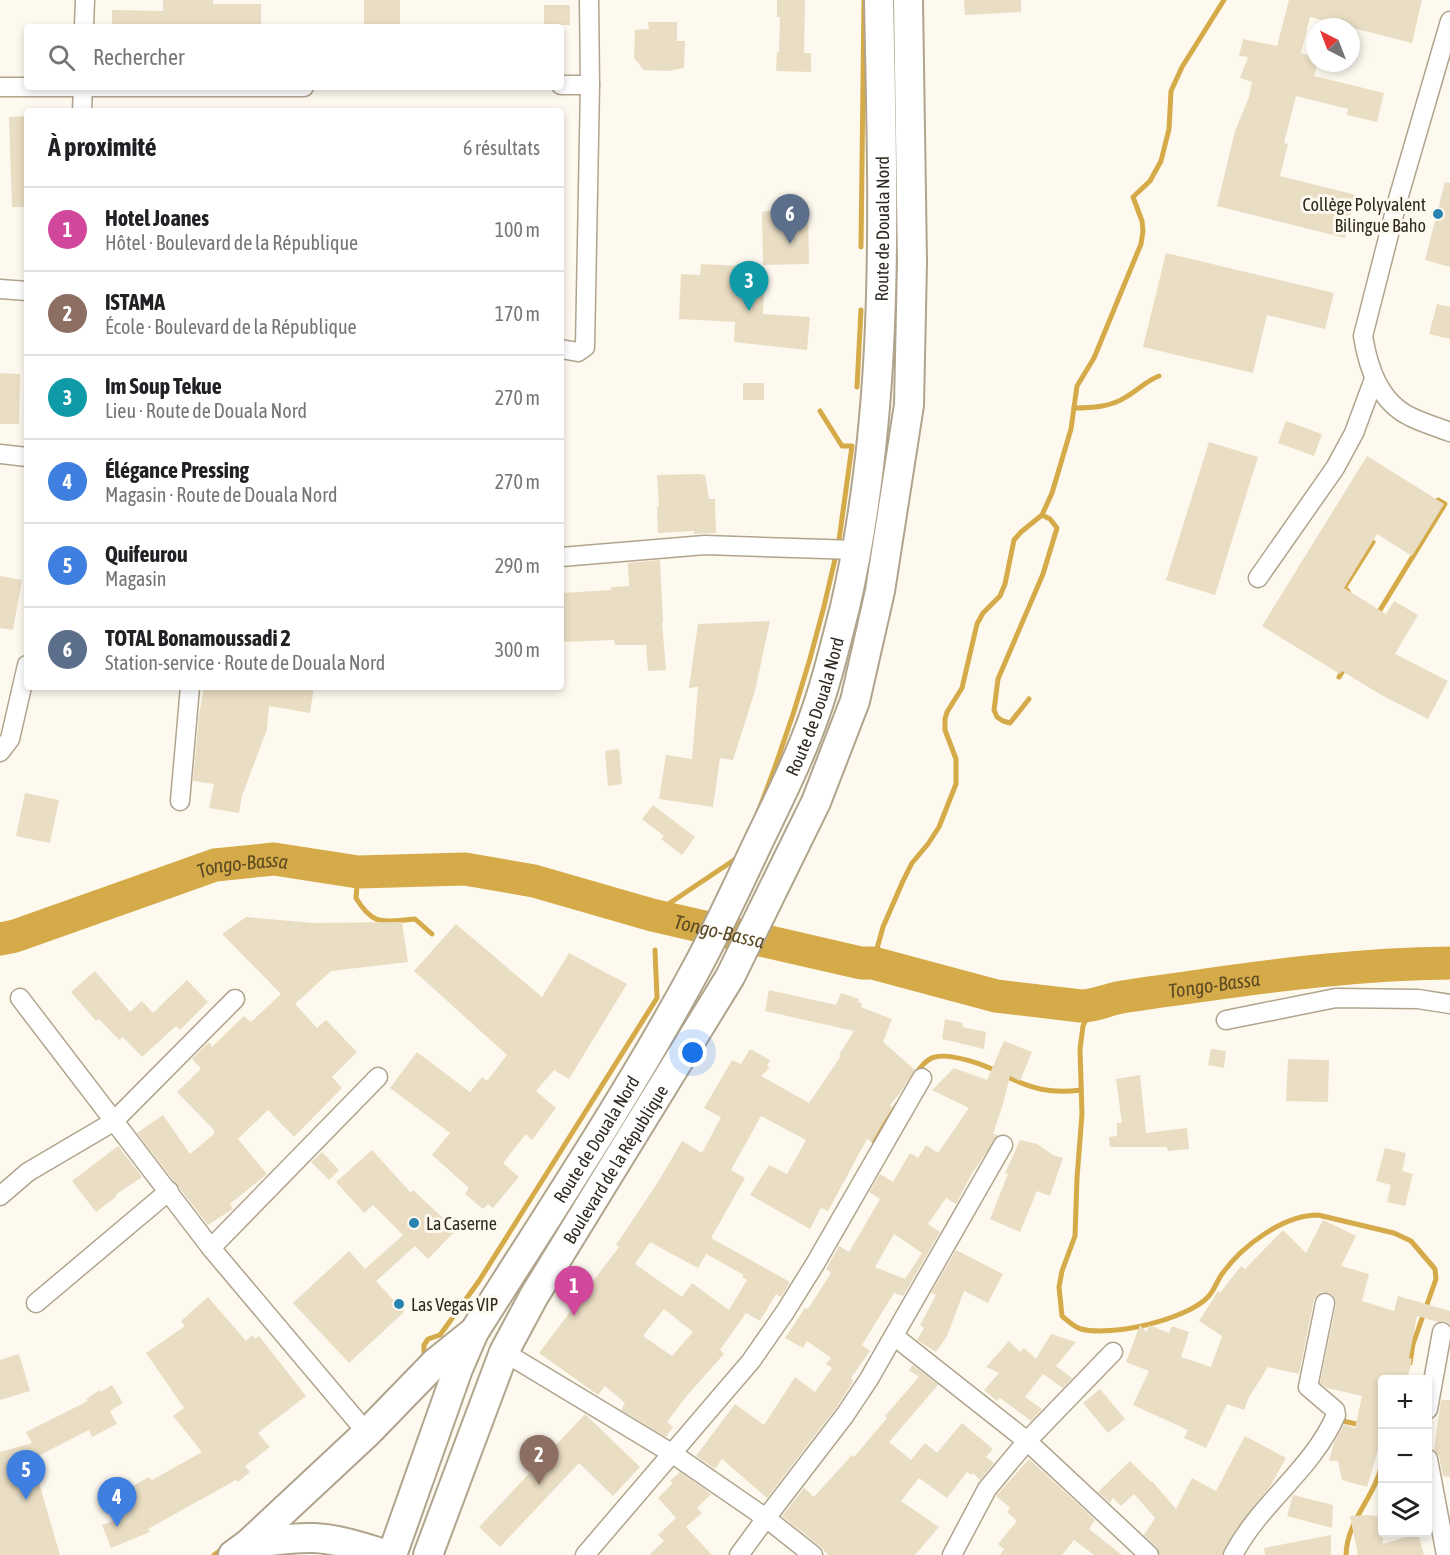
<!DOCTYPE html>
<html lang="fr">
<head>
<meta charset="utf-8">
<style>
	body { margin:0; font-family:"Asap Condensed",sans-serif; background:#f2f2f2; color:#202124 }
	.controls { position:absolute; right:18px; bottom:18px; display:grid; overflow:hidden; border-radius:6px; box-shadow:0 3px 9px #0003 }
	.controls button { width:54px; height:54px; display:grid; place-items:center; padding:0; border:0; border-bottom:2px solid #e0e0e0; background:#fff; color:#202124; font:30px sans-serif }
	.compass { position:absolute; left:1306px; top:18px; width:54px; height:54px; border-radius:50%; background:#fff; box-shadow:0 3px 9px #0003; rotate:318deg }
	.you { position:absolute; left:693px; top:1053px; width:21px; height:21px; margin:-15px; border:4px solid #fff; border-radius:50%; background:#1a73e8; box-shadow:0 0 0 9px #1a73e833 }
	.badge { display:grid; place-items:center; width:39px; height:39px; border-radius:50%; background:#db2777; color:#fff; font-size:20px; font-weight:700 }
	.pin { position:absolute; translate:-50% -50px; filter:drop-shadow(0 2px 3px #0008) }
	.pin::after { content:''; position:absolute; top:32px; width:21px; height:18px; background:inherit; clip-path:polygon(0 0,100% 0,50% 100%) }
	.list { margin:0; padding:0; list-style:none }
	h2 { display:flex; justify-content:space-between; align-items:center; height:78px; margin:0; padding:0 24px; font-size:26px }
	h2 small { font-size:20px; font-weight:400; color:#757577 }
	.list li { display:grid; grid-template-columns:39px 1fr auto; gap:18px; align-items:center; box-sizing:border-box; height:84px; padding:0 24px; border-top:2px solid #e0e0e0 }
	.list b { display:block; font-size:22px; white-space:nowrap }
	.list p { margin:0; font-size:20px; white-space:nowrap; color:#757577 }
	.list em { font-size:20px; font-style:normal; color:#757577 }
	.icon { flex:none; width:33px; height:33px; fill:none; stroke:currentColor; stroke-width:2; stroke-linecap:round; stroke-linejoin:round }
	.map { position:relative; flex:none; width:1450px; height:1555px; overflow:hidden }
	.search { position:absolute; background:#fff; box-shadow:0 3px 9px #0003; left:24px; top:24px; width:540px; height:66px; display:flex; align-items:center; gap:15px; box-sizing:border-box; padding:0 21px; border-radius:6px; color:#757577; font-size:22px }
	.panel { position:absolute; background:#fff; box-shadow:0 3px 9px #0003; left:24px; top:108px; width:540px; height:582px; border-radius:6px }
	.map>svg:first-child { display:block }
</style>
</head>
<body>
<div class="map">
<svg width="1450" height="1555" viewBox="0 0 1450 1555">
	<rect width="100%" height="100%" fill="#fef9ef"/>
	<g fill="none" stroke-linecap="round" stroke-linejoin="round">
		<g stroke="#d5aa49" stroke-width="5">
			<polyline points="861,247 864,0"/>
			<polyline points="857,387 861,310"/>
			<path d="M1074,408C1091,408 1111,407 1126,397C1138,390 1146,381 1159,376"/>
			<polyline points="820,411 842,446 852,446 839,540"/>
			<polyline points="1348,591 1344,588 1373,542"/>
			<polyline points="1377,615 1445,504 1438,500"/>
			<polyline points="1339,677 1346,666"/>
			<polyline points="1029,699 1010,723 1003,721 997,717 994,710 998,679 1043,574 1057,528 1050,519 1042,515"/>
			<path d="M758,812C791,728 817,643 836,555"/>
			<path d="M358,872L356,898C374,928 385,921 415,919L432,934"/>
			<polyline points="652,915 734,860"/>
			<polyline points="873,963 883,927 903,881 912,863 928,844 939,827 956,784 956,759 945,730 945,719 947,712 962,688 977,624 983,613 1000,596 1005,584 1014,540 1021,532 1042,515 1052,493 1071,429 1077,386 1094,358 1141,244 1143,231 1142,221 1133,197 1150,181 1161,161 1169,129 1171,91 1182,67 1224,0"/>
			<path d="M1092,1006L1083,1026L1080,1049L1082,1114L1077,1178L1075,1236L1062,1271L1059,1287L1062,1316C1068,1321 1074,1327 1081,1329C1111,1337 1186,1320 1208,1297C1214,1291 1217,1281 1222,1274C1242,1246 1283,1215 1318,1215L1394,1233L1411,1241L1435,1269L1436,1279L1413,1344L1410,1363"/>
			<path d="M1004,1075C1031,1089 1051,1094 1081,1090"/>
			<path d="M914,1076C919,1069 926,1059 935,1057C951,1053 982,1064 996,1071"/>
			<polyline points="874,1141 897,1105"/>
			<polyline points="421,1360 424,1354 424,1345 428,1339 440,1335 479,1281 657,998 655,950"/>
			<polyline points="1341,1418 1343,1421 1361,1425"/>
			<polyline points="214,1555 225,1547"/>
			<path d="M1346,1555C1347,1520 1375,1497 1382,1464"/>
		</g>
		<path stroke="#d5aa49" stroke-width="33" id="s1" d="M0,939L15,936L215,865L274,859L358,872L465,869L534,881L652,915L861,963H873L996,996L1081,1006C1094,1006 1104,1001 1117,998C1139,994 1162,991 1185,988C1273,975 1361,964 1450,963"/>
	</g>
	<g fill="#e9ddc4" fill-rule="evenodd">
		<polygon points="163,0 213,0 213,4 261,4 261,27 112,27 112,10 163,11"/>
		<rect x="364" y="0" width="36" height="27"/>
		<polygon points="777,0 805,0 804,53 811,53 811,72 776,71 777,52 779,52 780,17 777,17"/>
		<polygon points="964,0 1021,0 1021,12 965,15"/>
		<polygon points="1289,0 1422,0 1412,43 1310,17 1301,53 1315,57 1315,63 1318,63 1314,76 1384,93 1377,122 1347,115 1348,109 1296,96 1284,143 1288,144 1280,176 1356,195 1345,238 1217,206 1235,131 1249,97 1252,82 1240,78 1248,57 1239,56 1243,39 1277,46"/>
		<rect x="544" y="5" width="26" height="20"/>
		<polygon points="648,22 677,22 677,41 685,41 684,68 668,71 644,70 634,58 635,30 649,29"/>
		<polygon points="27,116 27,207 12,207 9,117"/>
		<polygon points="1445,182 1450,183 1450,267 1425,260"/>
		<polygon points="767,211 808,211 809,264 763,265 762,212"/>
		<polygon points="1166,253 1334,293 1325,329 1267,315 1253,373 1143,347"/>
		<polygon points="701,264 765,267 763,314 810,317 807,350 734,342 735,322 679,319 681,274 700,275"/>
		<polygon points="1437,304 1450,307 1450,339 1429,334"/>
		<polygon points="0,373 20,374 19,424 0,424"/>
		<rect x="743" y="383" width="21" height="17"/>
		<polygon points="1286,421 1322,434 1314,456 1278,443"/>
		<polygon points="1209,442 1258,457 1215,595 1166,580"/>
		<polygon points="1367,456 1444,504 1412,556 1377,534 1344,588 1386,614 1394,601 1418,615 1395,654 1448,681 1428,719 1383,696 1342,671 1340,674 1262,626"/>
		<polygon points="699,474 705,475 709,499 715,499 716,533 694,534 694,531 658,533 657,506 659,506 657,475"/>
		<polygon points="660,560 663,622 662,622 666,670 648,671 646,645 615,645 614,640 561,642 561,593 611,590 611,587 629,586 628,563"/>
		<polygon points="0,576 22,580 13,630 0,628"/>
		<polygon points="770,621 755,691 733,760 720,758 713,807 659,799 666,755 692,759 698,687 689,688 698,624"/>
		<polygon points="204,687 314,687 310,713 269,706 267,729 242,796 239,813 209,808 214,784 193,781 199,715"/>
		<polygon points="619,749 622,784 608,786 605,751"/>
		<polygon points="25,793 59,800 50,843 16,836"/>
		<polygon points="653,805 695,837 682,855 661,839 664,836 642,819"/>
		<polygon points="246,917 313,923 402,922 408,962 331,971 295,1004 317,1028 326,1020 357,1052 332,1077 342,1088 294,1137 268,1110 238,1139 267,1174 230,1204 233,1209 208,1225 137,1133 163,1115 190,1154 214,1134 213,1133 215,1131 177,1092 201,1069 192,1059 209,1042 212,1047 244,1016 251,1022 281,994 222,934"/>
		<polygon points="456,924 542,997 569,953 627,984 569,1079 554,1070 536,1091 556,1108 532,1140 526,1134 503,1163 519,1177 493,1208 488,1204 483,1209 465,1194 469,1188 432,1155 450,1133 390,1088 417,1052 470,1092 482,1077 487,1081 507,1055 414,971"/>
		<polygon points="95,971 130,1012 142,1001 153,1013 187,980 208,1002 180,1030 176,1026 142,1057 123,1037 119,1040 99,1019 96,1021 71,992"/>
		<path d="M769,990L836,1005L841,993L859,999L858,1002L862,1003L861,1007L892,1019L883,1042L915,1070L900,1093L890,1105L892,1107L872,1142L867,1139L828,1211L821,1208L810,1229L750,1195L769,1165L787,1174L806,1140L761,1116L731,1170L745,1178L711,1238L790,1282L781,1297L776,1294L760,1321L746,1313L720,1350L724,1354L685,1398L667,1422L673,1427L666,1437L621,1410L625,1403L605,1386L598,1395L539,1353L619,1247L616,1245L658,1182L682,1141L702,1153L721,1117L704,1108L732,1060L741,1064L750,1049L770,1060L767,1066L770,1067L761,1076L809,1103L841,1056L839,1055L854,1031L765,1011ZM650,1242L698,1268L706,1254L744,1275L742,1277L747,1280L729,1310L692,1283L682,1297L635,1264ZM664,1309L693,1332L672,1356L643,1336Z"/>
		<polygon points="945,1019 963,1023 962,1027 986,1032 984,1049 942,1039"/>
		<path d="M1004,1041L1032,1052L1020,1081L1010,1076L1003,1104L993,1134L998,1135L971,1175L956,1204L946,1198L928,1224L940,1232L903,1296L894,1293L862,1345L870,1351L851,1378L853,1380L851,1385L836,1408L767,1498L722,1459L715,1469L696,1456L735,1404L764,1425L795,1377L815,1392L832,1368L826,1364L831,1358L807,1341L803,1348L785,1338L805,1308L808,1309L831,1273L826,1269L839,1246L849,1252L880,1199L869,1192L880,1174L893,1182L910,1153L918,1158L926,1145L938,1153L969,1108L932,1090L954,1068L987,1080ZM894,1234L922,1253L905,1279L875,1267Z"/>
		<polygon points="1211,1049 1226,1051 1224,1068 1208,1065"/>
		<polygon points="1288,1059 1329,1060 1328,1102 1286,1101"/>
		<polygon points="1140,1075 1146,1133 1187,1128 1189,1149 1168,1151 1167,1147 1110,1147 1109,1137 1117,1136 1117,1123 1122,1123 1116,1079"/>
		<polygon points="1020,1140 1037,1144 1053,1155 1063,1158 1050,1196 1037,1191 1020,1232 990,1219 1008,1174 1005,1173"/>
		<polygon points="118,1146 142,1177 115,1195 117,1196 96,1212 72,1181"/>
		<polygon points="1385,1148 1406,1153 1402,1171 1413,1174 1405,1206 1387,1202 1391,1185 1376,1181"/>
		<polygon points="372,1150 411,1193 413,1190 456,1230 428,1259 415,1246 376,1281 404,1312 349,1363 293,1303 349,1251 365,1269 403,1235 373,1205 364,1213 336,1182"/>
		<polygon points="322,1152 339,1170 329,1180 311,1162"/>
		<polygon points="1323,1220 1356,1236 1341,1266 1369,1274 1362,1301 1394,1311 1398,1296 1450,1311 1450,1324 1445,1321 1438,1322 1417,1316 1409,1358 1412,1359 1407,1380 1383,1380 1383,1432 1367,1487 1342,1480 1338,1461 1329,1461 1334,1443 1344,1424 1355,1428 1362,1396 1327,1388 1320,1383 1336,1305 1335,1299 1332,1294 1322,1292 1314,1300 1299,1374 1268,1367 1249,1397 1244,1410 1227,1404 1206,1448 1184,1438 1188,1430 1133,1405 1149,1371 1126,1362 1140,1325 1147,1332 1149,1325 1169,1333 1172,1326 1189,1332 1181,1357 1211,1367 1222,1336 1199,1321 1218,1291 1220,1293 1241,1266 1245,1269 1283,1230 1306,1253"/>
		<polygon points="956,1250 1003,1274 988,1303 964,1291 947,1336 936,1352 917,1340 924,1328 920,1325 936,1295 931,1293"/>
		<polygon points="208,1297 246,1341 252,1335 255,1339 259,1336 306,1396 258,1433 270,1447 245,1466 250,1472 238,1482 236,1480 148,1529 150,1532 111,1548 102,1525 115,1520 111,1503 136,1489 133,1486 149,1477 152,1480 202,1452 173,1416 184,1408 146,1353 185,1326 181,1321"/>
		<polygon points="1051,1334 1076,1342 1056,1366 1072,1378 1063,1388 1043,1374 1025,1397 1042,1409 1031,1421 1000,1398 997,1401 984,1390 999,1373 986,1367 1009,1341 1020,1352 1024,1348 1036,1359"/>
		<polygon points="19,1354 30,1391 0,1400 0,1360"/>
		<polygon points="913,1365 938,1385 889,1442 911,1460 925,1443 937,1453 962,1423 993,1449 986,1457 994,1463 980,1480 973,1473 971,1475 967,1472 947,1498 919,1478 901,1501 939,1527 915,1555 828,1555 820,1546 782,1516 804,1488 814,1497 852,1455 854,1457 887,1418 885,1416 919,1377 909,1370"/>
		<polygon points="112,1385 123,1403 110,1411 117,1424 92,1437 89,1430 32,1459 60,1555 0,1555 0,1452 32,1443 26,1432 88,1401 86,1399 100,1390 101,1392"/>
		<polygon points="1100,1389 1125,1419 1108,1433 1083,1403"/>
		<polygon points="1441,1400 1450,1400 1450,1477 1443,1476 1439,1456 1434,1450"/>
		<polygon points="585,1414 640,1467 613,1496 579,1463 500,1547 479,1527"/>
		<polygon points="1245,1436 1286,1458 1271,1485 1235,1531 1222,1555 1160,1555 1157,1547 1144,1535 1155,1518 1134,1494 1121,1506 1113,1498 1110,1503 1098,1492 1130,1461 1151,1482 1152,1481 1176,1509 1192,1478 1216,1491"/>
		<polygon points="1029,1459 1095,1520 1089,1529 1122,1555 1094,1555 1074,1540 1062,1555 1000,1555 1004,1549 998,1544 1017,1521 1007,1512 1010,1508 996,1496"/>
		<polygon points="680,1472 711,1494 697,1508 702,1513 686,1527 712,1555 649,1555 664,1541 658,1535 676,1518 658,1498 673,1483 670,1481"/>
		<polygon points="1293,1495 1333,1505 1332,1528 1287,1516"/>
		<polygon points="1371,1515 1382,1518 1383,1544 1418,1533 1424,1555 1358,1555 1350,1516"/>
		<polygon points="1331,1535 1331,1555 1265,1555 1264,1548"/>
	</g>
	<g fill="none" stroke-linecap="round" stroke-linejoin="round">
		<g stroke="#b0a48d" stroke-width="21">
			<g id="minor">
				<path d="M1450,21L1398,199L1363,336C1368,367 1379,402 1411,417C1423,423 1437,427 1450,432"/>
				<polyline points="84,27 85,0"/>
				<polyline points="561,85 590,85"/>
				<polyline points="0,87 304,87"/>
				<polyline points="82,111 83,87"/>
				<polyline points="0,289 27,291"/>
				<polyline points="561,349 578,352 585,347 590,85 589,0"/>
				<polyline points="0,454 27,457"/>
				<polyline points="561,557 705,545 856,550"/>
				<polyline points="1258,578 1335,468 1354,433 1374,379"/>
				<polyline points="0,752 10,739 27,665"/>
				<polyline points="180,801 190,687"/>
				<polyline points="20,998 211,1248 367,1433"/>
				<polyline points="1226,1020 1336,998 1418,999 1450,1004"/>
				<polyline points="0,1196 28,1172 113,1122 235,999"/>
				<polyline points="211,1248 378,1077"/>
				<polyline points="36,1303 169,1191"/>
				<polyline points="894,1336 1027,1441 1149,1555"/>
				<polyline points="504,1352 673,1454 766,1518 739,1555"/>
				<polyline points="1428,1409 1442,1332"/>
				<polyline points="1428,1459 1446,1555"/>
				<polyline points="585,1555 751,1361 785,1312 815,1264 922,1078"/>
				<polyline points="813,1555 766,1518 845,1415 869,1379 1003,1145"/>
				<polyline points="952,1555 987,1489 1027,1441 1113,1352"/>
				<path d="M1233,1555C1260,1503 1312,1470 1336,1415L1335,1410L1308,1387L1325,1303"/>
			</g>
		</g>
		<g stroke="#b0a48d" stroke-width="32">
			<g id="primary">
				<path d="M248,1544C270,1541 292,1537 314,1538C339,1539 364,1548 388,1555"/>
				<polyline points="233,1555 248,1544 367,1433 435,1363 471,1334"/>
				<path id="s2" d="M392,1555L458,1369L474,1332C549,1213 628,1095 695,971C717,931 736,890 755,849C777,803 800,758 816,711C828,677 836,642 845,607C891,407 883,203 879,0"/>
				<path id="s3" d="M428,1555L504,1352L534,1296L730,977L816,802L855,701L880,591L909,405L912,262L908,0"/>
			</g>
		</g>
		<use href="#minor" stroke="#fff" stroke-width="18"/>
		<use href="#primary" stroke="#fff" stroke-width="28"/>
	</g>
	<g fill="#2784b1" stroke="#fef9ef" stroke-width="2">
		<circle cx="1438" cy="214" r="6"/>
		<circle cx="414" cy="1223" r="6"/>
		<circle cx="399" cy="1304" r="6"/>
	</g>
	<g text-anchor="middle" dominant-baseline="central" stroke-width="6" stroke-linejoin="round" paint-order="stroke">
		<g font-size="18" fill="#2f2a21" stroke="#fef9ef" text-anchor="start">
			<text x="1426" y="204" text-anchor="end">Collège Polyvalent<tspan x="1426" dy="21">Bilingue Baho</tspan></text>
			<text x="426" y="1223">La Caserne</text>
			<text x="411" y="1304">Las Vegas VIP</text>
		</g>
		<g font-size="18" fill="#2f2a21" stroke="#fef9ef">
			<text stroke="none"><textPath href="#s2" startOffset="1437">Route de Douala Nord</textPath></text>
			<text stroke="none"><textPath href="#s2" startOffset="952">Route de Douala Nord</textPath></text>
			<text stroke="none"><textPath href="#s2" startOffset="466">Route de Douala Nord</textPath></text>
			<text stroke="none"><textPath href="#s3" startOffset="435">Boulevard de la République</textPath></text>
		</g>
		<g font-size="20" font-style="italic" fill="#5d4b23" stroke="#fef9ef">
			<text stroke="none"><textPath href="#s1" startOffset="255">Tongo-Bassa</textPath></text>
			<text stroke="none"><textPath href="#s1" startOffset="741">Tongo-Bassa</textPath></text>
			<text stroke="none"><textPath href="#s1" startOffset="1246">Tongo-Bassa</textPath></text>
		</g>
	</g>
</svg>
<div class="controls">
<button>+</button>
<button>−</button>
<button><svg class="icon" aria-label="layers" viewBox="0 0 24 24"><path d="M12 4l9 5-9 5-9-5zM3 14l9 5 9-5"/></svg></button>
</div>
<svg class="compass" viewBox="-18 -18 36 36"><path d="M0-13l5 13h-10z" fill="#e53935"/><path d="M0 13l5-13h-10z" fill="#757577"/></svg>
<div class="you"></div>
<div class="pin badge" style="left:574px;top:1316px;background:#d1479c">1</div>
<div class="pin badge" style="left:539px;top:1485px;background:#8d6e63">2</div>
<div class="pin badge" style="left:749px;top:311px;background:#0f9aa8">3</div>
<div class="pin badge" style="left:117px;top:1527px;background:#3f7fe0">4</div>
<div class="pin badge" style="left:26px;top:1500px;background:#3f7fe0">5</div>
<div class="pin badge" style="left:790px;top:244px;background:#5c6f8a">6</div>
<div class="search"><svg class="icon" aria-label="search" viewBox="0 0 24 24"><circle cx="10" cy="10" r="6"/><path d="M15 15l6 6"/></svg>Rechercher</div>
<section class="panel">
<h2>À proximité<small>6 résultats</small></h2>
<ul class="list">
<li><span class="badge" style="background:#d1479c">1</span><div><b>Hotel Joanes</b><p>Hôtel · Boulevard de la République</p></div><em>100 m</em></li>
<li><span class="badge" style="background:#8d6e63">2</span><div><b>ISTAMA</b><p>École · Boulevard de la République</p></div><em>170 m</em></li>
<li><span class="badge" style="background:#0f9aa8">3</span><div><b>Im Soup Tekue</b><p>Lieu · Route de Douala Nord</p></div><em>270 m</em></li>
<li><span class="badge" style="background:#3f7fe0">4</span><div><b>Élégance Pressing</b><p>Magasin · Route de Douala Nord</p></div><em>270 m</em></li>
<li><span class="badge" style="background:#3f7fe0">5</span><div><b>Quifeurou</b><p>Magasin</p></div><em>290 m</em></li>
<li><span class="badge" style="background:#5c6f8a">6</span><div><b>TOTAL Bonamoussadi 2</b><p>Station-service · Route de Douala Nord</p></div><em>300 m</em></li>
</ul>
</section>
</div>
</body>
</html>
